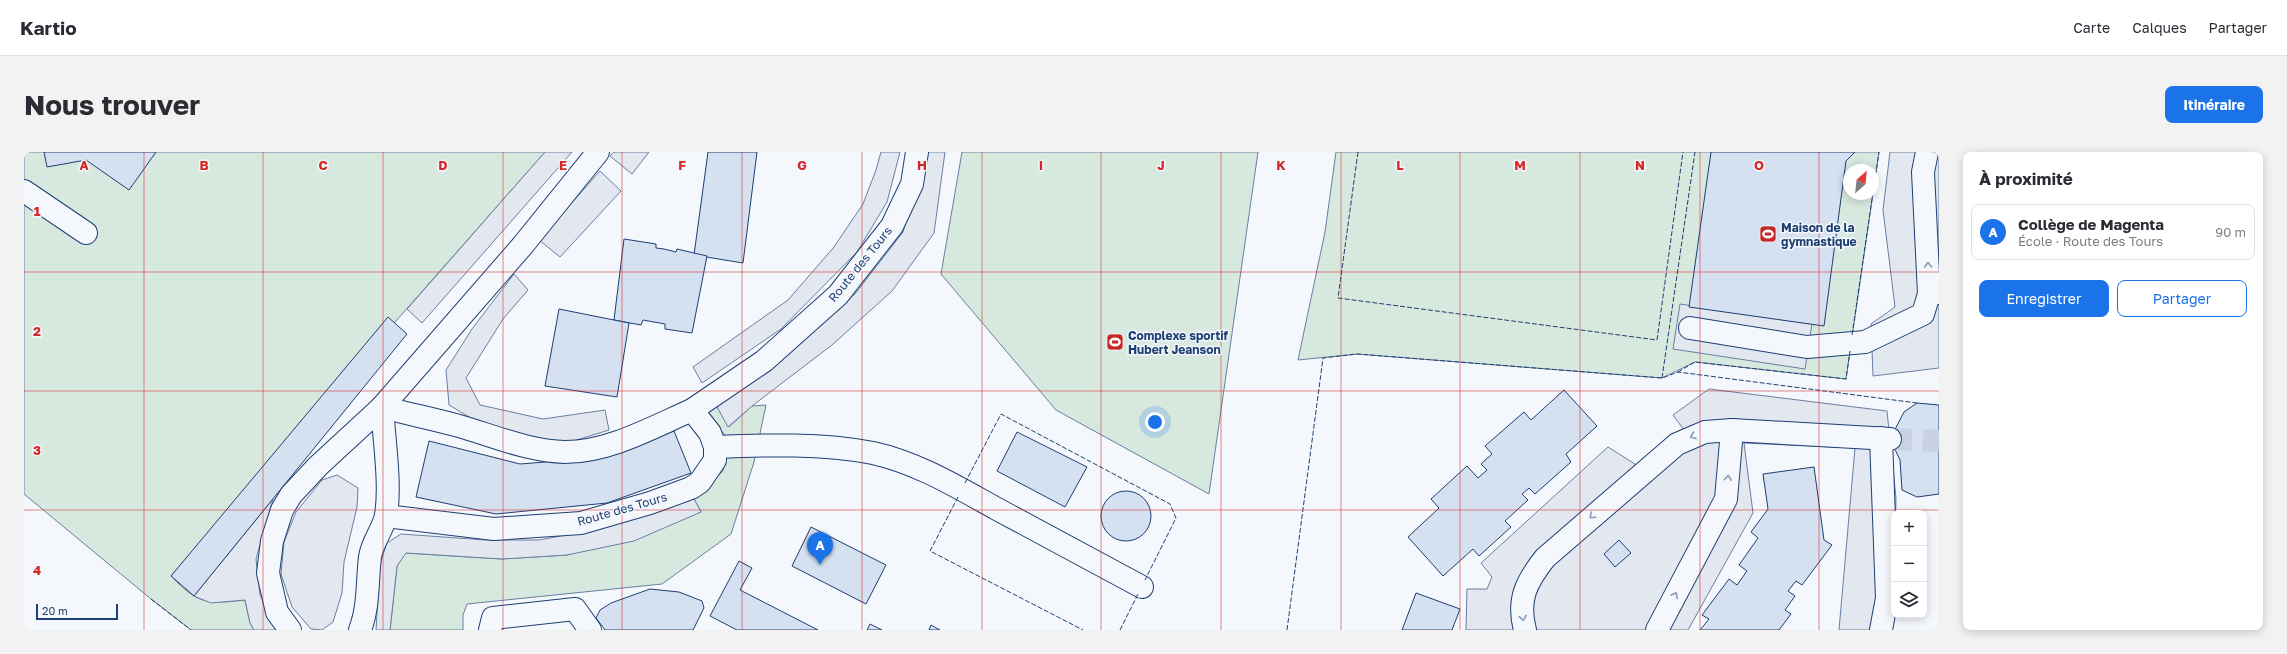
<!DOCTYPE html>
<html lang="fr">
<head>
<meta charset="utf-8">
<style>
	body { margin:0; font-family:"Golos Text",sans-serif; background:#f2f2f3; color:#2b2b33 }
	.controls { position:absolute; right:12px; bottom:12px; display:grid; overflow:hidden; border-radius:8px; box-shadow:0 2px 10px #0003 }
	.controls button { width:36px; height:36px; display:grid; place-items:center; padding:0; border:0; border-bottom:1px solid #e1e1e2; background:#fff; color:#2b2b33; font:20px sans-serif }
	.compass { position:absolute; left:1819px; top:12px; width:36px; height:36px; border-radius:50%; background:#fff; box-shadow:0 2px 10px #0003; rotate:27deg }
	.scale { position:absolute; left:12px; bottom:10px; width:82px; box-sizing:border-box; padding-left:4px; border:2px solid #1d3f73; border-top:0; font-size:11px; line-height:14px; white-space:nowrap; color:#1d3f73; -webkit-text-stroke:3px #f4f7fb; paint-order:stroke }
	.you { position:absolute; left:1131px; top:270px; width:14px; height:14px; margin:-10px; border:3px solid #fff; border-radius:50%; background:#1a73e8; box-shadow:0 0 0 6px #1a73e833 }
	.badge { display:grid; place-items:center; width:26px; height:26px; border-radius:50%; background:#1a73e8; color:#fff; font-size:13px; font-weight:700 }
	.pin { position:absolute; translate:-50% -33px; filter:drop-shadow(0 1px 2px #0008) }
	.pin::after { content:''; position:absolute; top:21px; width:14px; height:12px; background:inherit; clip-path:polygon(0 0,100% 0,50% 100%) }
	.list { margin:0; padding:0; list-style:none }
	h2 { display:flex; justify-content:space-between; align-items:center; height:52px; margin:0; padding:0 16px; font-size:17px }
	h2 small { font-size:13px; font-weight:400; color:#7c7c81 }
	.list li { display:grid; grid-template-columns:26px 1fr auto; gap:12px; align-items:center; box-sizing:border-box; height:56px; margin:0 8px 8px; padding:0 8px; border:1px solid #e1e1e2; border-radius:8px }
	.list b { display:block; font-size:15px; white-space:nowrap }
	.list p { margin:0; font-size:13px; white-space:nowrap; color:#7c7c81 }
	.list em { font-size:13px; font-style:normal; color:#7c7c81 }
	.actions { display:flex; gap:8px; padding:12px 16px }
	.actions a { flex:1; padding:9px 0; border:1px solid #1a73e8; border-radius:8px; text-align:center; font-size:14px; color:#1a73e8 }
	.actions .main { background:#1a73e8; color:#fff }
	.icon { flex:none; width:22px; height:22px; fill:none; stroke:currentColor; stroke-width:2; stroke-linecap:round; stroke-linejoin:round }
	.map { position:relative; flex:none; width:1915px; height:478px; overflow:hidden; border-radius:8px }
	header { display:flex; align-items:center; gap:24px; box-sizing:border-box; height:56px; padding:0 20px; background:#fff; border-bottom:1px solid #e1e1e2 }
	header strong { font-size:19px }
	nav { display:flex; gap:22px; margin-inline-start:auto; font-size:14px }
	.intro { display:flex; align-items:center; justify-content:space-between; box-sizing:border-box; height:96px; padding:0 24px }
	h1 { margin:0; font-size:28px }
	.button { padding:10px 18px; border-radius:8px; background:#1a73e8; color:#fff; font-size:14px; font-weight:700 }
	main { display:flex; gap:24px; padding:0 24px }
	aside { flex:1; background:#fff; border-radius:8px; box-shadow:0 2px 10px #0003 }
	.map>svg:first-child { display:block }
</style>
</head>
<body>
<header>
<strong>Kartio</strong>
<nav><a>Carte</a><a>Calques</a><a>Partager</a></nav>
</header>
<div class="intro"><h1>Nous trouver</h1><a class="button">Itinéraire</a></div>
<main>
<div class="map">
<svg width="1915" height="478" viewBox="0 0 1915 478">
	<rect width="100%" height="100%" fill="#f4f7fb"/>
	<g fill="#d7e8df" stroke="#687fa3" fill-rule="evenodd">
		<path d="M0,0H521L147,424C175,453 183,452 221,448L226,471L230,478H167L127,447L0,342Z"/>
		<polygon points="938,0 1234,0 1185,342 1032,258 917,122"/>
		<path d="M1312,0H1855L1822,227L1671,210L1638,226L1333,202L1274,208L1301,80ZM1825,18H1849V42H1825Z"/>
		<polygon points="692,253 705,275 728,254 742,253 730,310 707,382 638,432 443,452 439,463 439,478 366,478 373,414 381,401 478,407 543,403 677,360 669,345 699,319 705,288 682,260"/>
	</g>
	<g fill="#e3e8f0" stroke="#687fa3">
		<polygon points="521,0 548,0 398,171 383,157"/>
		<polygon points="590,0 625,0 608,22 586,4"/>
		<polygon points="857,0 876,0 863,50 833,100 757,177 678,231 669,215 764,148 810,95 839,52 852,18"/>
		<polygon points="903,0 921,0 910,81 868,139 808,193 728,254 704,275 692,253 831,142 879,80"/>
		<polygon points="1866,0 1915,0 1915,216 1849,224 1847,172 1871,155 1859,58"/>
		<polygon points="576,19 597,39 536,105 515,88"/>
		<polygon points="490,122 504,138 479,167 442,226 456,253 519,267 581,258 585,278 546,290 518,287 470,280 425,253 422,218 448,177"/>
		<polygon points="1656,152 1788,172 1781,217 1649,197"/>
		<polygon points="1685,237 1863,259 1872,346 1869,473 1867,478 1815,478 1831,296 1720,291 1729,361 1664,478 1442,478 1443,437 1463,437 1468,425 1457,411 1584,295 1614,314 1660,278 1649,263"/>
		<polygon points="313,323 334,336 333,355 320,410 318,441 309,470 298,478 287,477 268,455 257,422 260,390 272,360 298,328"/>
		<polygon points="669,345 677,360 610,389 543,403 478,407 382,401 373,414 366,478 352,478 356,412 363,391 377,382 462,388 515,388 568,378"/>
		<polygon points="249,347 232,407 236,443 253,478 230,478 226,471 221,448 187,451 170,444"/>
	</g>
	<g fill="#d5e0f0" stroke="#1d3f73">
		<polygon points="20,0 132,0 105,38 62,8 23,15"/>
		<polygon points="684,0 733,0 719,111 670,103"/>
		<polygon points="1687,0 1831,0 1822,9 1800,174 1665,155"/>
		<polygon points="600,87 632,92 632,96 640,97 652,100 653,97 683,104 668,181 641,177 641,172 619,168 617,173 590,168"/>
		<polygon points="535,157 605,171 593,245 521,234"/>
		<polygon points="364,165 383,182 170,444 147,424"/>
		<polygon points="1540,238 1573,274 1542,302 1547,310 1511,342 1505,336 1498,342 1504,348 1481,369 1487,375 1455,404 1449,397 1419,424 1384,385 1415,356 1407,347 1443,314 1454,326 1463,318 1457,312 1468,302 1461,294 1500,260 1507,268"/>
		<polygon points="1893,251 1915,253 1915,342 1893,345 1878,338 1876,308 1866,287 1880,260"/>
		<polygon points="650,279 667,321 583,351 472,362 392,345 405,289 496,312 583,305"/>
		<polygon points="993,280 1063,315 1041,355 973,319"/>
		<polygon points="1790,315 1800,388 1808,393 1778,433 1772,429 1764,439 1771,444 1761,458 1767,462 1755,478 1676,478 1685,467 1678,463 1705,427 1713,433 1723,419 1715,413 1734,386 1727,380 1744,357 1739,322"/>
		<circle cx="1102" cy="364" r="25"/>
		<polygon points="787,375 862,413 842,452 768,414"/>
		<polygon points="1595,388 1607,401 1591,415 1580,402"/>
		<polygon points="715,409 728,416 716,438 794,478 713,478 686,464"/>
		<polygon points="626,437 655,440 678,449 680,456 669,478 581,478 572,466 576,458 587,451"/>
		<polygon points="1392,441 1436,457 1428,478 1378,478"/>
		<polygon points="846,472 858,478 843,478"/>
		<polygon points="907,473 916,478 905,478"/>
	</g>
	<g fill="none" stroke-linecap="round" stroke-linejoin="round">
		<polyline stroke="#c9d2e0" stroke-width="22" stroke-dasharray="22 11" stroke-linecap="butt" points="1866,287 1915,289"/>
		<g stroke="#1d3f73" stroke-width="24">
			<g id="minor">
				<polyline points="1903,0 1899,20 1905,142 1915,141"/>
				<polyline points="0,39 62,81"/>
				<polyline points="1666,176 1783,195 1841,190 1899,162 1905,142"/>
				<path d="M358,255C384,262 410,267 435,274C470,284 504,299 541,300C585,300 629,275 668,258L686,281L691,295V308L676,330L667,336L626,351L557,371L470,377L362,364"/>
				<polyline points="668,258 740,209 814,143 868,74 888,32 893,0"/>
				<polyline points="1857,286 1863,446 1857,478"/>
				<path d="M691,295C743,293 798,291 849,301C894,311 933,335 973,357C1021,383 1069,409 1118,435"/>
				<polyline points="266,478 253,460 244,421 248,389 258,358 267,343 294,314 358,255 499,93 574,0"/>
				<path d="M336,478C345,455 343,429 346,405C348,390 360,376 362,363C367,332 360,287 358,255"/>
				<polyline points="466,478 469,466 551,457 566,478"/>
				<path d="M1501,478C1493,448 1502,430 1521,406L1653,292L1681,280L1708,278L1866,287"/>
				<polyline points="1633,478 1702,347 1708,278"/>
			</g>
		</g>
		<use href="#minor" stroke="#f4f7fb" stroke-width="22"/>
		<g stroke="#1d3f73" stroke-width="1" stroke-dasharray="5 2" stroke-linecap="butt">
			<polyline points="1334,0 1314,146 1633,188 1659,0"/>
			<polyline points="1828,183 1855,0"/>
			<polyline points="1654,220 1671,210 1822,227 1826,199"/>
			<polyline points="1638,226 1671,0"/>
			<polyline points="941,331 977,262 1146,352 1152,366 1121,428"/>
			<polyline points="934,345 906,399 1059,478"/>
			<polyline points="127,447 167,478"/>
			<polyline points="1096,478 1114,442"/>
			<polyline points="1263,478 1299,206 1333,202 1638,226 1654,220 1893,251"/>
		</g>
	</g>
	<defs><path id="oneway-chevron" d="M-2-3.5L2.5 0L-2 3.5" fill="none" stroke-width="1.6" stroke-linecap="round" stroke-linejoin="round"/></defs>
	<g stroke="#889bb7">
		<use href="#oneway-chevron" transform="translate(1904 113) rotate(-93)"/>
		<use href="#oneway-chevron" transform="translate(1669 284) rotate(159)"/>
		<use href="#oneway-chevron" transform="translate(1704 326) rotate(-86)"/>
		<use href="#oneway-chevron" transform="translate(1568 364) rotate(138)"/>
		<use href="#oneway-chevron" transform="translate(1651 443) rotate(-63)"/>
		<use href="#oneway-chevron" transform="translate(1499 466) rotate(80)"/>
	</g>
	<path fill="none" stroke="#d62828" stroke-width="1" stroke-opacity="0.55" d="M120,0V478M239,0V478M359,0V478M479,0V478M598,0V478M718,0V478M838,0V478M958,0V478M1077,0V478M1197,0V478M1317,0V478M1436,0V478M1556,0V478M1676,0V478M1795,0V478M0,120H1915M0,239H1915M0,358H1915"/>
	<defs>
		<g id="stadium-square" transform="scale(0.9)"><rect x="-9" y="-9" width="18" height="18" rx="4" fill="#c62828" stroke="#f4f7fb"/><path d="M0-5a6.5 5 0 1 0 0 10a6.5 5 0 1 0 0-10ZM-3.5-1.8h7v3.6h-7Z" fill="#fff"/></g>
	</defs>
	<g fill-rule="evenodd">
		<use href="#stadium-square" x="1744" y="82"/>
		<use href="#stadium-square" x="1091" y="190"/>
	</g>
	<g text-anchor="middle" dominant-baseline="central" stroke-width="3" stroke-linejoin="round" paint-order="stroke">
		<g font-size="12" font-weight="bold" fill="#1d3f73" stroke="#f4f7fb" text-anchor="start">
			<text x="1757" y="75">Maison de la<tspan x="1757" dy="14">gymnastique</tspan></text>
			<text x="1104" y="183">Complexe sportif<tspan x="1104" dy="14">Hubert Jeanson</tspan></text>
		</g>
		<g font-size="12" fill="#1d3f73" stroke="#f4f7fb">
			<text transform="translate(836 112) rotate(-51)">Route des Tours</text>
			<text transform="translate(598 357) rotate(-16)">Route des Tours</text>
		</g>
	</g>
	<g font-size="13" text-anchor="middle" font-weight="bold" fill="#d62828" stroke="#f4f7fb" stroke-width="3" stroke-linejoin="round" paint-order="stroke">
		<text x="60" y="18">A</text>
		<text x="180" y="18">B</text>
		<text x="299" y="18">C</text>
		<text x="419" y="18">D</text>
		<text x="539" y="18">E</text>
		<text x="658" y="18">F</text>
		<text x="778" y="18">G</text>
		<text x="898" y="18">H</text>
		<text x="1017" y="18">I</text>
		<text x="1137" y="18">J</text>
		<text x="1257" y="18">K</text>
		<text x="1376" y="18">L</text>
		<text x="1496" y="18">M</text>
		<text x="1616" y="18">N</text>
		<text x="1735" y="18">O</text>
		<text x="13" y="64">1</text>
		<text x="13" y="184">2</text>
		<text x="13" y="303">3</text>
		<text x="13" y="423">4</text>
	</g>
</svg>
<div class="controls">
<button>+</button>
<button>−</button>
<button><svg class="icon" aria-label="layers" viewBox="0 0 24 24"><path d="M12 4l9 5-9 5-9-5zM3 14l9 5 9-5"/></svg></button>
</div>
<svg class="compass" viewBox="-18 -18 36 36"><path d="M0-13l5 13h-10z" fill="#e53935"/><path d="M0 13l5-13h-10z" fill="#7c7c81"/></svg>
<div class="scale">20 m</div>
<div class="you"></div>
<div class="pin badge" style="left:796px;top:413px">A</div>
</div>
<aside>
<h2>À proximité<small></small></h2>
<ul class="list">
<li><span class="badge">A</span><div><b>Collège de Magenta</b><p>École · Route des Tours</p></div><em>90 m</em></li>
</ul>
<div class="actions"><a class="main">Enregistrer</a><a>Partager</a></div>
</aside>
</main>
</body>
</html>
